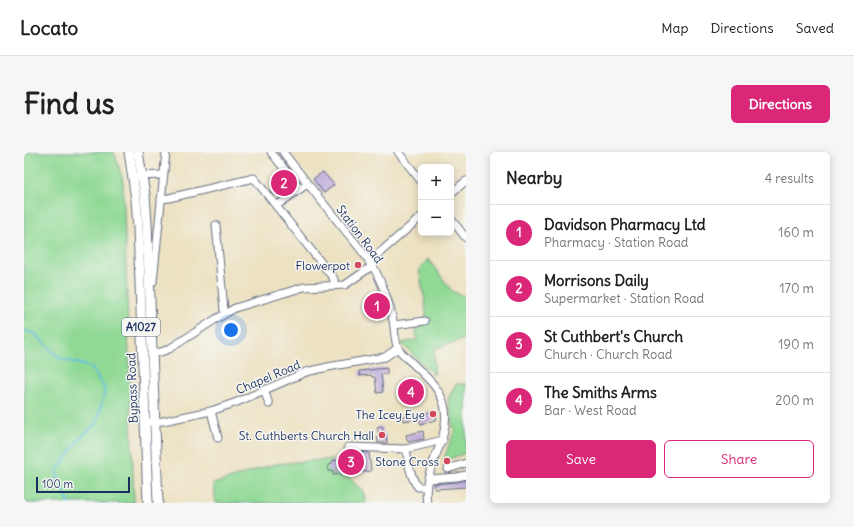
<!DOCTYPE html>
<html lang="en">
<head>
<meta charset="utf-8">
<style>
	body { margin:0; font-family:Delius,sans-serif; background:#f6f6f6; color:#202124 }
	.controls { position:absolute; right:12px; top:12px; display:grid; overflow:hidden; border-radius:6px; box-shadow:0 2px 10px #0003 }
	.controls button { width:36px; height:36px; display:grid; place-items:center; padding:0; border:0; border-bottom:1px solid #e0e0e0; background:#fff; color:#202124; font:20px sans-serif }
	.scale { position:absolute; left:12px; bottom:10px; width:94px; box-sizing:border-box; padding-left:4px; border:2px solid #1b2f5e; border-top:0; font-size:11px; line-height:14px; white-space:nowrap; color:#1b2f5e; -webkit-text-stroke:3px #f6f6f2; paint-order:stroke }
	.you { position:absolute; left:207px; top:178px; width:14px; height:14px; margin:-10px; border:3px solid #fff; border-radius:50%; background:#1a73e8; box-shadow:0 0 0 6px #1a73e833 }
	.badge { display:grid; place-items:center; width:26px; height:26px; border-radius:50%; background:#db2777; color:#fff; font-size:13px; font-weight:700 }
	.pin { position:absolute; translate:-50% -50%; border:2px solid #fff; box-shadow:0 1px 4px #0006 }
	.list { margin:0; padding:0; list-style:none }
	h2 { display:flex; justify-content:space-between; align-items:center; height:52px; margin:0; padding:0 16px; font-size:17px }
	h2 small { font-size:13px; font-weight:400; color:#757577 }
	.list li { display:grid; grid-template-columns:26px 1fr auto; gap:12px; align-items:center; box-sizing:border-box; height:56px; padding:0 16px; border-top:1px solid #e0e0e0 }
	.list b { display:block; font-size:15px; white-space:nowrap }
	.list p { margin:0; font-size:13px; white-space:nowrap; color:#757577 }
	.list em { font-size:13px; font-style:normal; color:#757577 }
	.actions { display:flex; gap:8px; padding:12px 16px }
	.actions a { flex:1; padding:9px 0; border:1px solid #db2777; border-radius:6px; text-align:center; font-size:14px; color:#db2777 }
	.actions .main { background:#db2777; color:#fff }
	.map { position:relative; flex:none; width:442px; height:351px; overflow:hidden; border-radius:6px }
	header { display:flex; align-items:center; gap:24px; box-sizing:border-box; height:56px; padding:0 20px; background:#fff; border-bottom:1px solid #e0e0e0 }
	header strong { font-size:19px }
	nav { display:flex; gap:22px; margin-inline-start:auto; font-size:14px }
	.intro { display:flex; align-items:center; justify-content:space-between; box-sizing:border-box; height:96px; padding:0 24px }
	h1 { margin:0; font-size:28px }
	.button { padding:10px 18px; border-radius:6px; background:#db2777; color:#fff; font-size:14px; font-weight:700 }
	main { display:flex; gap:24px; padding:0 24px }
	aside { flex:1; background:#fff; border-radius:6px; box-shadow:0 2px 10px #0003 }
	.map>svg:first-child { display:block }
</style>
</head>
<body>
<header>
<strong>Locato</strong>
<nav><a>Map</a><a>Directions</a><a>Saved</a></nav>
</header>
<div class="intro"><h1>Find us</h1><a class="button">Directions</a></div>
<main>
<div class="map">
<svg width="442" height="351" viewBox="0 0 442 351">
	<rect width="100%" height="100%" fill="#f6f6f2"/>
	<filter id="ink" filterUnits="userSpaceOnUse"><feTurbulence type="fractalNoise" baseFrequency=".025" numOctaves="2"/><feDisplacementMap in="SourceGraphic" scale="8" xChannelSelector="R" yChannelSelector="G"/><feConvolveMatrix kernelMatrix="1 2 1 2 8 2 1 2 1" color-interpolation-filters="sRGB"/></filter>
	<filter id="wash" filterUnits="userSpaceOnUse"><feTurbulence type="fractalNoise" baseFrequency=".012" numOctaves="4" result="noise"/><feDisplacementMap in="SourceGraphic" scale="16" xChannelSelector="R" yChannelSelector="G"/><feGaussianBlur stdDeviation="0.9" result="paint"/><feColorMatrix in="noise" values="0 0 0 0 0 0 0 0 0 0 0 0 0 0 0 0 0 1.4 0 .05"/><feComposite in="paint" operator="in"/></filter>
	<g filter="url(#wash)">
		<rect width="100%" height="100%" fill="#ece1c1"/>
		<g fill="#90d994" stroke="#568479">
			<polygon points="0,0 90,0 99,28 110,351 0,351"/>
			<polygon points="404,107 428,139 442,145 442,186 410,197 410,223 377,191 393,188 391,172 402,166 401,149 395,118"/>
			<polygon points="432,232 442,232 442,301 419,309 430,280 424,247"/>
			<polygon points="308,307 308,323 321,322 339,339 342,351 192,351 189,332 251,312"/>
		</g>
		<g fill="none" stroke-linecap="round" stroke-linejoin="round">
			<polyline stroke="#5fbddd" stroke-width="2" points="0,179 10,181 35,206 67,215 81,238 73,271 57,285 32,320 45,351"/>
		</g>
		<g id="blocks">
			<g fill="#c0abdc">
				<polygon points="299,20 310,33 300,41 289,27"/>
				<polygon points="357,148 359,158 349,161 347,151"/>
				<polygon points="363,216 363,222 357,222 359,240 353,241 351,225 348,225 347,223 336,224 335,219"/>
				<polygon points="384,228 399,237 390,251 376,242"/>
				<polygon points="410,258 413,267 397,273 394,265"/>
				<polygon points="391,262 392,267 379,269 378,264"/>
				<polygon points="358,274 360,283 362,283 363,291 354,291 353,284 355,283 353,275"/>
				<polygon points="399,279 400,287 384,290 382,283"/>
				<polygon points="333,300 345,301 347,319 309,323 309,319 304,319 304,313 308,312 308,309 334,306"/>
				<polygon points="442,328 442,335 411,337 410,332 433,330"/>
			</g>
		</g>
	</g>
	<g filter="url(#ink)">
		<use href="#blocks" fill-opacity="0" stroke="#646d81" stroke-width="1"/>
		<g fill="none" stroke-linecap="round" stroke-linejoin="round">
			<g stroke="#646d81" stroke-width="9">
				<g id="minor">
					<polyline points="247,0 276,37"/>
					<path d="M259,0C276,22 294,45 312,67C325,84 342,101 352,120C360,136 366,152 369,169C371,176 370,189 374,196C376,200 381,204 384,207C398,221 418,236 421,257C426,292 397,316 403,351"/>
					<polyline points="374,0 397,29"/>
					<polyline points="114,24 139,23"/>
					<polyline points="427,41 442,29"/>
					<polyline points="137,47 145,46 230,26 310,127 310,133"/>
					<polyline points="252,54 279,35"/>
					<polyline points="427,67 442,86"/>
					<polyline points="192,73 200,158 202,161"/>
					<polyline points="345,110 397,65"/>
					<polyline points="129,130 142,0"/>
					<polyline points="370,173 401,169"/>
					<polyline points="128,201 137,200 145,197 192,167 211,156 280,135 321,133 348,114"/>
					<polyline points="240,238 245,252"/>
					<polyline points="187,259 194,286"/>
					<polyline points="127,270 139,269 187,259 213,250 282,220 304,215 361,205 374,196"/>
					<polyline points="324,295 382,297 419,288"/>
					<path d="M382,297C384,308 386,326 394,335H402"/>
					<polyline points="424,317 442,311"/>
					<polyline points="404,327 433,325 442,323"/>
				</g>
			</g>
			<g stroke="#646d81" stroke-width="11">
				<g id="major">
					<polyline points="105,0 112,47 114,75 124,351"/>
					<polyline points="114,0 121,43 123,72 134,351"/>
				</g>
			</g>
			<use href="#minor" stroke="#fff" stroke-width="7"/>
			<use href="#major" stroke="#fff" stroke-width="9"/>
		</g>
	</g>
	<g fill="#d1495b" stroke="#f6f6f2" stroke-width="1.5">
		<circle cx="334" cy="113" r="4"/>
		<circle cx="409" cy="262" r="4"/>
		<circle cx="358" cy="283" r="4"/>
		<circle cx="423" cy="309" r="4"/>
	</g>
	<g text-anchor="middle" dominant-baseline="central" stroke-width="3" stroke-linejoin="round" paint-order="stroke">
		<rect fill="#f6f6f2" stroke="#5d6b8a" stroke-width="1" x="98" y="166" width="38" height="18" rx="3"/>
		<g font-size="11" font-weight="bold" fill="#1b2f5e">
			<text x="117" y="175">A1027</text>
		</g>
		<g font-size="12" fill="#1b2f5e" stroke="#f6f6f2">
			<text transform="translate(336 82) rotate(53)">Station Road</text>
			<text transform="translate(244 225) rotate(-23)">Chapel Road</text>
			<text transform="translate(108 236) rotate(-92)">Bypass Road</text>
		</g>
		<g font-size="12" fill="#1b2f5e" stroke="#f6f6f2" text-anchor="end">
			<text x="326" y="113">Flowerpot</text>
			<text x="401" y="262">The Icey Eye</text>
			<text x="350" y="283">St. Cuthberts Church Hall</text>
			<text x="415" y="309">Stone Cross</text>
		</g>
	</g>
</svg>
<div class="controls">
<button>+</button>
<button>−</button>
</div>
<div class="scale">100 m</div>
<div class="you"></div>
<div class="pin badge" style="left:353px;top:154px">1</div>
<div class="pin badge" style="left:260px;top:31px">2</div>
<div class="pin badge" style="left:327px;top:310px">3</div>
<div class="pin badge" style="left:387px;top:240px">4</div>
</div>
<aside>
<h2>Nearby<small>4 results</small></h2>
<ul class="list">
<li><span class="badge">1</span><div><b>Davidson Pharmacy Ltd</b><p>Pharmacy · Station Road</p></div><em>160 m</em></li>
<li><span class="badge">2</span><div><b>Morrisons Daily</b><p>Supermarket · Station Road</p></div><em>170 m</em></li>
<li><span class="badge">3</span><div><b>St Cuthbert's Church</b><p>Church · Church Road</p></div><em>190 m</em></li>
<li><span class="badge">4</span><div><b>The Smiths Arms</b><p>Bar · West Road</p></div><em>200 m</em></li>
</ul>
<div class="actions"><a class="main">Save</a><a>Share</a></div>
</aside>
</main>
</body>
</html>
